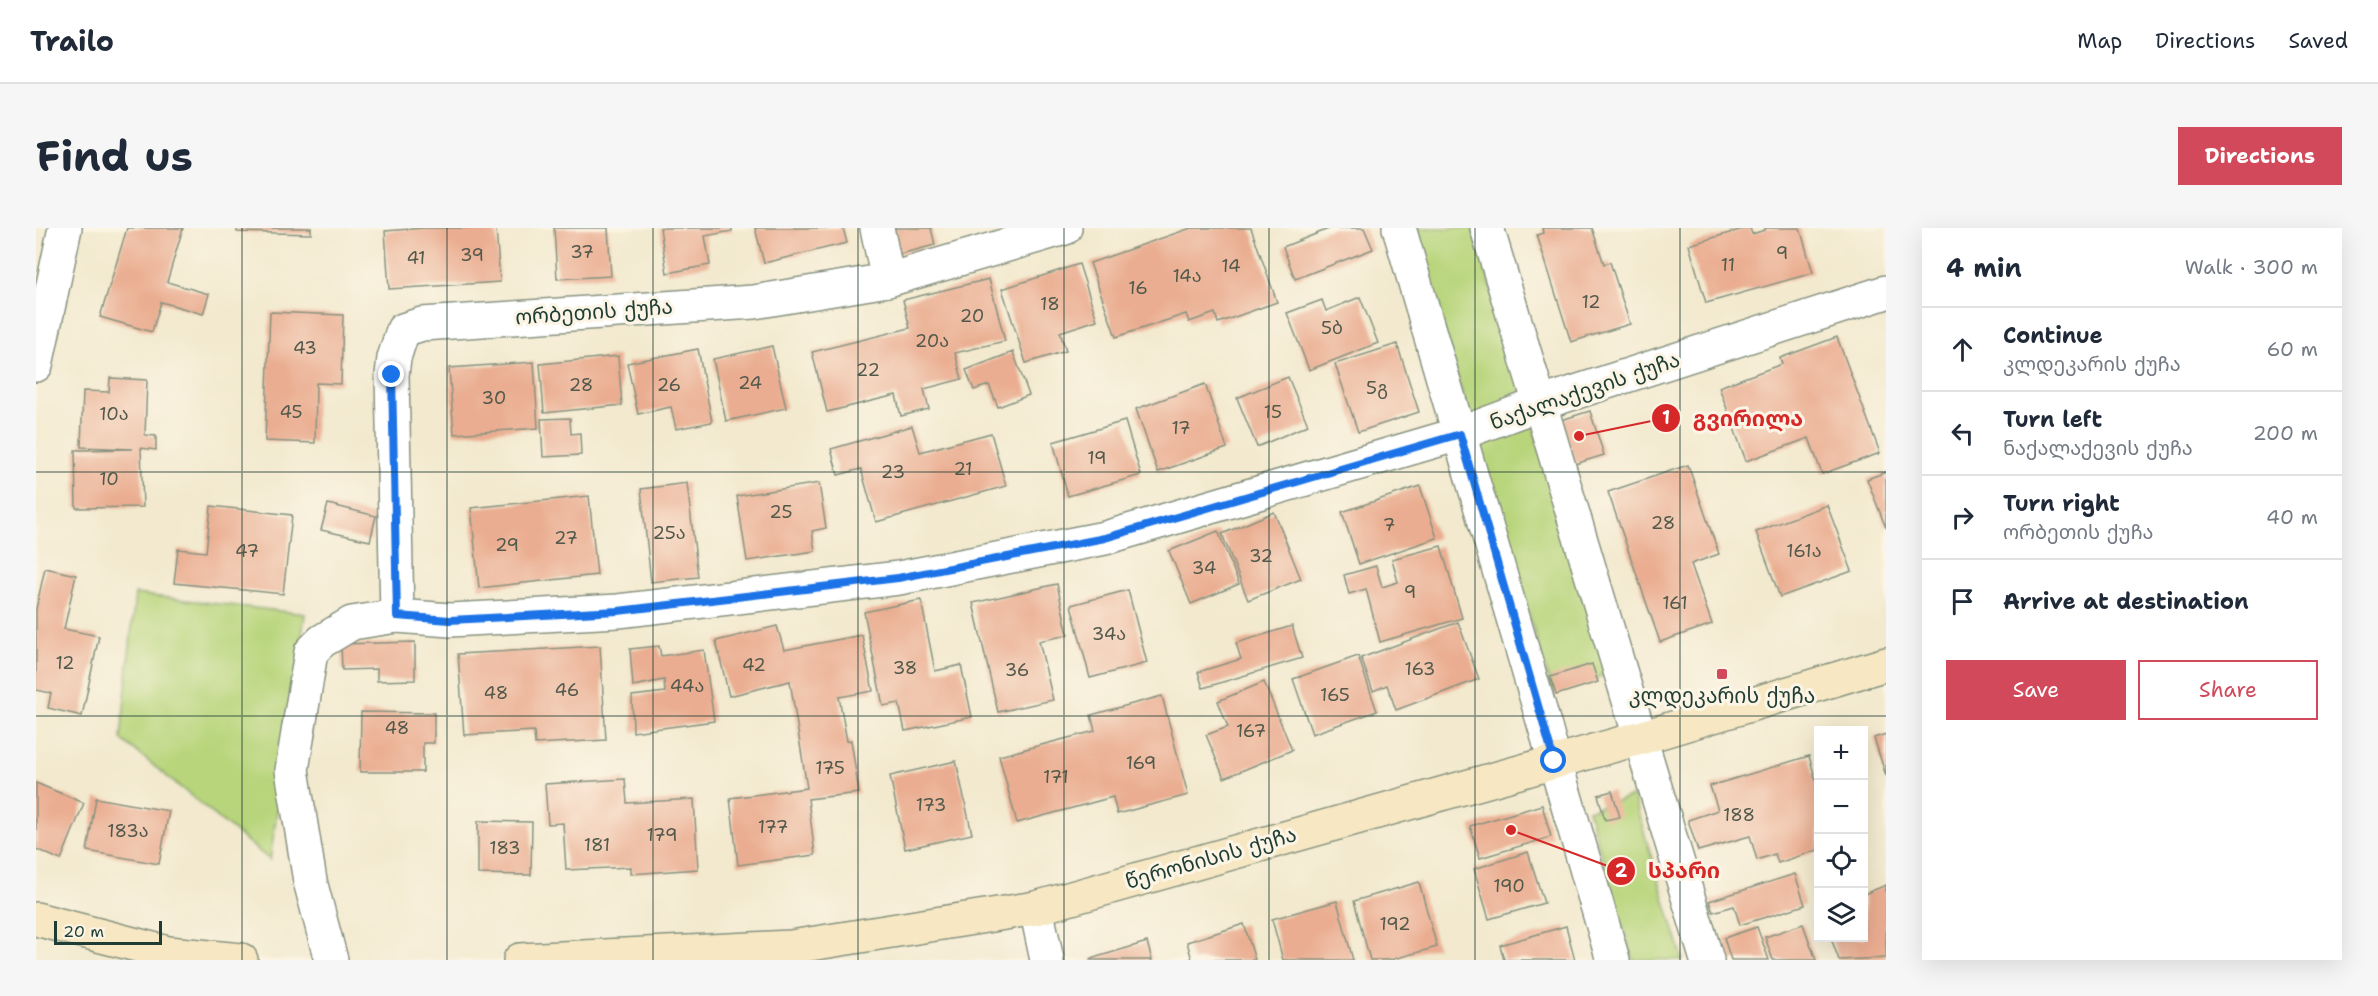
<!DOCTYPE html>
<html lang="en">
<head>
<meta charset="utf-8">
<style>
	body { margin:0; font-family:"Shantell Sans","Noto Sans Georgian",sans-serif; background:#f6f6f7; color:#1f2937 }
	.controls { position:absolute; right:18px; bottom:18px; display:grid; overflow:hidden; border-radius:0px; box-shadow:0 6px 24px #0002 }
	.controls button { width:54px; height:54px; display:grid; place-items:center; padding:0; border:0; border-bottom:2px solid #e0e1e3; background:#fff; color:#1f2937; font:30px sans-serif }
	.scale { position:absolute; left:18px; bottom:15px; width:108px; box-sizing:border-box; padding-left:6px; border:3px solid #1f3d34; border-top:0; font-size:16px; line-height:21px; white-space:nowrap; color:#1f3d34; -webkit-text-stroke:4px #fcf5e5; paint-order:stroke }
	.stop { position:absolute; width:18px; height:18px; margin:-14px; border:4px solid #1a73e8; border-radius:50%; background:#fff }
	.stop.end { background:#1a73e8; border-color:#fff; box-shadow:0 2px 6px #0008 }
	.list { margin:0; padding:0; list-style:none }
	h2 { display:flex; justify-content:space-between; align-items:center; height:78px; margin:0; padding:0 24px; font-size:26px }
	h2 small { font-size:20px; font-weight:400; color:#747a83 }
	.list li { display:grid; grid-template-columns:39px 1fr auto; gap:18px; align-items:center; box-sizing:border-box; height:84px; padding:0 24px; border-top:2px solid #e0e1e3 }
	.list b { display:block; font-size:22px; white-space:nowrap }
	.list p { margin:0; font-size:20px; white-space:nowrap; color:#747a83 }
	.list em { font-size:20px; font-style:normal; color:#747a83 }
	.actions { display:flex; gap:12px; padding:18px 24px }
	.actions a { flex:1; padding:14px 0; border:2px solid #d1495b; border-radius:0px; text-align:center; font-size:21px; color:#d1495b }
	.actions .main { background:#d1495b; color:#fff }
	.icon { flex:none; width:33px; height:33px; fill:none; stroke:currentColor; stroke-width:2; stroke-linecap:round; stroke-linejoin:round }
	.map { position:relative; flex:none; width:1850px; height:732px; overflow:hidden; border-radius:0px }
	header { display:flex; align-items:center; gap:36px; box-sizing:border-box; height:84px; padding:0 30px; background:#fff; border-bottom:2px solid #e0e1e3 }
	header strong { font-size:28px }
	nav { display:flex; gap:33px; margin-inline-start:auto; font-size:21px }
	.intro { display:flex; align-items:center; justify-content:space-between; box-sizing:border-box; height:144px; padding:0 36px }
	h1 { margin:0; font-size:42px }
	.button { padding:15px 27px; border-radius:0px; background:#d1495b; color:#fff; font-size:21px; font-weight:700 }
	main { display:flex; gap:36px; padding:0 36px }
	aside { flex:1; background:#fff; border-radius:0px; box-shadow:0 6px 24px #0002 }
	.map>svg:first-child { display:block }
</style>
</head>
<body>
<header>
<strong>Trailo</strong>
<nav><a>Map</a><a>Directions</a><a>Saved</a></nav>
</header>
<div class="intro"><h1>Find us</h1><a class="button">Directions</a></div>
<main>
<div class="map">
<svg width="1850" height="732" viewBox="0 0 1850 732">
	<rect width="100%" height="100%" fill="#fcf5e5"/>
	<filter id="ink" filterUnits="userSpaceOnUse"><feTurbulence type="fractalNoise" baseFrequency=".0167" numOctaves="2"/><feDisplacementMap in="SourceGraphic" scale="12" xChannelSelector="R" yChannelSelector="G"/><feConvolveMatrix kernelMatrix="1 2 1 2 8 2 1 2 1" color-interpolation-filters="sRGB"/></filter>
	<filter id="wash" filterUnits="userSpaceOnUse"><feTurbulence type="fractalNoise" baseFrequency=".008" numOctaves="4" result="noise"/><feDisplacementMap in="SourceGraphic" scale="24" xChannelSelector="R" yChannelSelector="G"/><feGaussianBlur stdDeviation="1.35" result="paint"/><feColorMatrix in="noise" values="0 0 0 0 0 0 0 0 0 0 0 0 0 0 0 0 0 1.4 0 .05"/><feComposite in="paint" operator="in"/></filter>
	<g filter="url(#wash)">
		<rect width="100%" height="100%" fill="#f2e9ce"/>
		<g fill="#b8d57b" stroke="#6c8958" stroke-width="1.5">
			<polygon points="1376,0 1437,0 1572,446 1516,463"/>
			<polygon points="99,366 269,386 234,632 85,511"/>
			<polygon points="1597,568 1647,732 1597,732 1552,582"/>
		</g>
		<g id="blocks">
			<g fill="#eaad91">
				<polygon points="91,0 147,0 131,54 173,66 167,86 125,74 116,104 64,89"/>
				<polygon points="201,0 275,0 275,6 201,4"/>
				<polygon points="387,0 460,0 464,54 353,61 349,3"/>
				<polygon points="518,0 572,0 575,48 521,51"/>
				<polygon points="624,0 696,0 696,3 669,8 674,37 631,45"/>
				<polygon points="719,0 807,0 811,15 728,35"/>
				<polygon points="858,0 895,0 899,17 864,26"/>
				<polygon points="1155,0 1215,0 1241,74 1182,95 1179,85 1153,94 1150,86 1080,109 1054,35"/>
				<polygon points="1295,0 1328,0 1337,21 1259,51 1247,19"/>
				<polygon points="1506,0 1556,0 1568,36 1574,34 1594,96 1535,114 1501,7 1507,5"/>
				<polygon points="1710,0 1714,0 1716,6 1729,2 1729,0 1764,0 1777,45 1670,75 1653,17"/>
				<polygon points="1043,36 1061,92 1024,104 1030,123 990,135 966,61"/>
				<polygon points="953,51 969,113 919,125 926,151 888,161 893,181 865,188 860,167 791,184 776,124 874,100 867,72"/>
				<polygon points="1324,69 1342,115 1273,142 1251,85 1286,72 1290,83"/>
				<polygon points="234,84 307,87 305,156 280,155 279,215 229,213"/>
				<polygon points="1801,109 1844,225 1786,246 1773,210 1710,233 1683,159 1746,136 1744,130"/>
				<polygon points="1361,116 1383,184 1322,204 1299,136"/>
				<polygon points="736,118 750,180 690,193 677,131"/>
				<polygon points="662,121 676,194 640,201 635,179 602,186 591,135"/>
				<polygon points="977,124 993,167 962,179 953,157 938,162 930,142"/>
				<polygon points="582,128 586,177 508,185 504,136"/>
				<polygon points="498,134 502,200 418,206 413,140"/>
				<polygon points="1252,149 1272,197 1221,219 1201,170"/>
				<polygon points="74,150 111,152 109,207 120,208 120,222 105,220 107,279 40,280 39,222 97,221 45,219 47,163 73,164"/>
				<polygon points="1169,156 1191,220 1122,244 1100,181"/>
				<polygon points="1554,183 1568,227 1539,236 1525,192"/>
				<polygon points="534,190 535,206 544,205 545,227 507,229 505,191"/>
				<polygon points="1089,193 1105,247 1032,268 1017,214"/>
				<polygon points="876,198 884,224 955,205 970,258 840,294 825,241 802,247 795,221"/>
				<polygon points="1652,237 1683,326 1655,336 1676,396 1624,414 1572,264"/>
				<polygon points="1850,244 1850,300 1831,251"/>
				<polygon points="651,255 662,349 615,354 605,261"/>
				<polygon points="783,255 790,300 776,303 779,323 711,333 701,268"/>
				<polygon points="1384,258 1401,310 1323,336 1306,284"/>
				<polygon points="553,268 561,347 443,360 435,280"/>
				<polygon points="292,276 340,288 334,313 285,302"/>
				<polygon points="1791,277 1816,343 1744,369 1720,304"/>
				<polygon points="175,278 256,287 247,366 138,355 142,321 170,324"/>
				<polygon points="1238,284 1265,351 1212,372 1186,306"/>
				<polygon points="1182,303 1203,356 1155,376 1133,323"/>
				<polygon points="1405,318 1426,390 1344,414 1330,361 1313,366 1308,347 1340,338 1346,359 1362,354 1356,331"/>
				<polygon points="9,340 40,347 28,401 63,408 46,488 12,480 15,465 0,462 0,381"/>
				<polygon points="1021,356 1032,407 1003,413 1017,472 962,484 937,375"/>
				<polygon points="1092,362 1111,435 1054,450 1035,377"/>
				<polygon points="885,372 899,443 925,437 936,489 869,503 863,475 847,478 828,384"/>
				<polygon points="1422,394 1443,451 1360,482 1351,457 1337,463 1325,430"/>
				<polygon points="741,398 748,422 826,407 837,463 803,469 811,513 815,512 823,565 772,571 779,627 702,637 694,570 771,560 754,453 693,468 680,413"/>
				<polygon points="1256,398 1266,430 1167,460 1162,444 1205,431 1200,415"/>
				<polygon points="379,414 379,452 341,453 341,441 306,442 305,416"/>
				<polygon points="564,418 570,512 499,516 498,503 428,507 422,426"/>
				<polygon points="623,418 625,428 668,422 678,493 597,504 596,468 629,464 628,452 597,458 594,421"/>
				<polygon points="1322,428 1341,483 1276,506 1257,451"/>
				<polygon points="1556,436 1562,454 1520,467 1514,449"/>
				<polygon points="1228,454 1256,522 1188,550 1170,507 1192,499 1182,473"/>
				<polygon points="1126,468 1152,567 1081,586 1077,569 981,595 963,528 1059,503 1055,487"/>
				<polygon points="325,484 398,485 398,515 387,515 387,544 324,544"/>
				<polygon points="1850,506 1850,548 1838,510"/>
				<polygon points="1773,528 1782,560 1782,622 1742,635 1739,626 1721,632 1714,608 1662,623 1652,592 1682,582 1674,558"/>
				<polygon points="920,533 936,606 869,621 854,548"/>
				<polygon points="589,551 591,575 658,571 662,641 595,646 595,639 530,642 527,595 512,596 509,556"/>
				<polygon points="0,555 48,575 25,632 0,621"/>
				<polygon points="1576,563 1584,589 1569,592 1562,567"/>
				<polygon points="60,570 133,583 123,636 51,623"/>
				<polygon points="1506,577 1515,609 1444,630 1434,598"/>
				<polygon points="442,593 496,594 495,647 442,646"/>
				<polygon points="1492,624 1508,675 1453,691 1438,641"/>
				<polygon points="1759,646 1769,677 1704,697 1698,678 1677,684 1673,673"/>
				<polygon points="1383,654 1401,719 1354,732 1334,732 1318,673"/>
				<polygon points="1850,657 1850,730 1803,732 1795,710 1828,710 1828,666"/>
				<polygon points="1301,673 1317,732 1247,732 1236,691"/>
				<polygon points="1208,696 1219,732 1156,732 1151,714"/>
				<polygon points="1767,696 1780,732 1737,732 1729,709"/>
				<polygon points="1530,698 1539,732 1468,732 1464,717"/>
				<polygon points="1721,699 1733,732 1695,732 1688,710"/>
				<polygon points="1111,714 1116,732 1054,732 1054,731"/>
			</g>
		</g>
	</g>
	<g filter="url(#ink)">
		<use href="#blocks" fill-opacity="0" stroke="#889381" stroke-width="1.5"/>
		<g fill="none" stroke-linecap="round" stroke-linejoin="round">
			<g stroke="#889381" stroke-width="36">
				<g id="street">
					<polyline points="841,0 852,52"/>
					<polyline points="1363,0 1577,732"/>
					<polyline points="1451,0 1671,732"/>
					<polyline points="0,137 29,0"/>
					<polyline points="361,388 356,147 358,130 367,102 386,96 718,74 852,52 1029,0"/>
					<polyline points="1000,680 1011,732"/>
					<polyline points="295,732 274,653 256,542 275,424 286,413 316,395 361,388 414,392 582,383 863,350 1069,310 1423,206 1503,176 1850,64"/>
				</g>
			</g>
			<g stroke="#889381" stroke-width="36">
				<g id="secondary">
					<polyline points="0,691 132,725 205,732"/>
					<polyline points="484,732 755,719 1000,680 1604,510 1850,436"/>
				</g>
			</g>
			<use href="#street" stroke="#fff" stroke-width="33"/>
			<use href="#secondary" stroke="#f7e8c3" stroke-width="33"/>
		</g>
	</g>
	<g fill="none" stroke-linecap="round" stroke-linejoin="round" filter="url(#ink)">
		<polyline stroke="#1a73e8" stroke-width="8" points="356,147 361,388 414,392 582,383 862,350 1069,310 1424,206 1518,533"/>
	</g>
	<path fill="none" stroke="#1f3d34" stroke-width="1.5" stroke-opacity="0.55" d="M206,0V732M411,0V732M617,0V732M822,0V732M1028,0V732M1233,0V732M1439,0V732M1644,0V732M0,244H1850M0,488H1850"/>
	<rect fill="#d1495b" stroke="#fcf5e5" stroke-width="2" x="1680" y="440" width="12" height="12" rx="3"/>
	<g text-anchor="middle" dominant-baseline="central" stroke-width="6" stroke-linejoin="round" paint-order="stroke">
		<g font-size="18" fill="#52594b">
			<text x="546" y="24">37</text>
			<text x="1746" y="25">9</text>
			<text x="436" y="27">39</text>
			<text x="380" y="30">41</text>
			<text x="1692" y="37">11</text>
			<text x="1195" y="38">14</text>
			<text x="1151" y="48">14ა</text>
			<text x="1102" y="60">16</text>
			<text x="1555" y="74">12</text>
			<text x="1014" y="76">18</text>
			<text x="936" y="88">20</text>
			<text x="1296" y="100">5ბ</text>
			<text x="896" y="113">20ა</text>
			<text x="269" y="120">43</text>
			<text x="832" y="142">22</text>
			<text x="714" y="155">24</text>
			<text x="545" y="157">28</text>
			<text x="633" y="157">26</text>
			<text x="1341" y="160">5გ</text>
			<text x="458" y="170">30</text>
			<text x="255" y="184">45</text>
			<text x="1237" y="184">15</text>
			<text x="78" y="186">10ა</text>
			<text x="1145" y="200">17</text>
			<text x="1061" y="230">19</text>
			<text x="927" y="241">21</text>
			<text x="857" y="244">23</text>
			<text x="73" y="251">10</text>
			<text x="745" y="284">25</text>
			<text x="1627" y="295">28</text>
			<text x="1353" y="297">7</text>
			<text x="633" y="305">25ა</text>
			<text x="530" y="310">27</text>
			<text x="471" y="317">29</text>
			<text x="211" y="323">47</text>
			<text x="1768" y="323">161ა</text>
			<text x="1225" y="328">32</text>
			<text x="1168" y="340">34</text>
			<text x="1374" y="364">9</text>
			<text x="1639" y="375">161</text>
			<text x="1073" y="406">34ა</text>
			<text x="29" y="435">12</text>
			<text x="718" y="437">42</text>
			<text x="869" y="440">38</text>
			<text x="1384" y="441">163</text>
			<text x="981" y="442">36</text>
			<text x="651" y="458">44ა</text>
			<text x="531" y="462">46</text>
			<text x="460" y="465">48</text>
			<text x="1299" y="467">165</text>
			<text x="361" y="500">48</text>
			<text x="1215" y="503">167</text>
			<text x="1105" y="535">169</text>
			<text x="794" y="540">175</text>
			<text x="1020" y="549">171</text>
			<text x="895" y="577">173</text>
			<text x="1703" y="587">188</text>
			<text x="737" y="599">177</text>
			<text x="92" y="603">183ა</text>
			<text x="626" y="607">179</text>
			<text x="561" y="617">181</text>
			<text x="469" y="620">183</text>
			<text x="1473" y="658">190</text>
			<text x="1359" y="696">192</text>
		</g>
		<g font-size="21" fill="#1f3d34" stroke="#fcf5e5">
			<text transform="translate(558 84) rotate(-4)">ორბეთის ქუჩა</text>
			<text transform="translate(1549 163) rotate(-19)">ნაქალაქევის ქუჩა</text>
			<text transform="translate(1175 630) rotate(-16)">წერონისის ქუჩა</text>
		</g>
		<g font-size="21" fill="#1f3d34" stroke="#fcf5e5">
			<text x="1686" y="468">კლდეკარის ქუჩა</text>
		</g>
	</g>
	<path fill="none" stroke="#d62828" stroke-width="2" d="M1543 208L1630 190M1475 602L1585 643"/>
	<g fill="#d62828" stroke="#fcf5e5" stroke-width="2">
		<circle cx="1543" cy="208" r="6"/>
		<circle cx="1475" cy="602" r="6"/>
		<circle cx="1630" cy="190" r="15"/>
		<circle cx="1585" cy="643" r="15"/>
	</g>
	<g font-size="18" text-anchor="middle" font-weight="bold" fill="#fff">
		<text x="1630" y="196">1</text>
		<text x="1585" y="649">2</text>
	</g>
	<g font-size="22" text-anchor="middle" font-weight="bold" fill="#d62828" stroke="#fcf5e5" stroke-width="6" stroke-linejoin="round" paint-order="stroke">
		<text x="1712" y="198">გვირილა</text>
		<text x="1648" y="650">სპარი</text>
	</g>
</svg>
<div class="controls">
<button>+</button>
<button>−</button>
<button><svg class="icon" aria-label="locate" viewBox="0 0 24 24"><circle cx="12" cy="12" r="6"/><path d="M12 2v4M12 18v4M2 12h4M18 12h4"/></svg></button>
<button><svg class="icon" aria-label="layers" viewBox="0 0 24 24"><path d="M12 4l9 5-9 5-9-5zM3 14l9 5 9-5"/></svg></button>
</div>
<div class="scale">20 m</div>
<div class="stop" style="left:1518px;top:533px"></div>
<div class="stop end" style="left:356px;top:147px"></div>
</div>
<aside>
<h2>4 min<small>Walk · 300 m</small></h2>
<ul class="list">
<li><svg class="icon" aria-label="ahead" viewBox="0 0 24 24"><path d="M12 20V5M6 11l6-6 6 6"/></svg><div><b>Continue</b><p>კლდეკარის ქუჩა</p></div><em>60 m</em></li>
<li><svg class="icon" aria-label="left" viewBox="0 0 24 24"><path d="M17 20v-9H6M10 6l-5 5 5 5"/></svg><div><b>Turn left</b><p>ნაქალაქევის ქუჩა</p></div><em>200 m</em></li>
<li><svg class="icon" aria-label="right" viewBox="0 0 24 24"><path d="M7 20v-9h11M14 6l5 5-5 5"/></svg><div><b>Turn right</b><p>ორბეთის ქუჩა</p></div><em>40 m</em></li>
<li><svg class="icon" aria-label="arrive" viewBox="0 0 24 24"><path d="M6 21V4h12l-3 4 3 4H6"/></svg><div><b>Arrive at destination</b></div></li>
</ul>
<div class="actions"><a class="main">Save</a><a>Share</a></div>
</aside>
</main>
</body>
</html>
